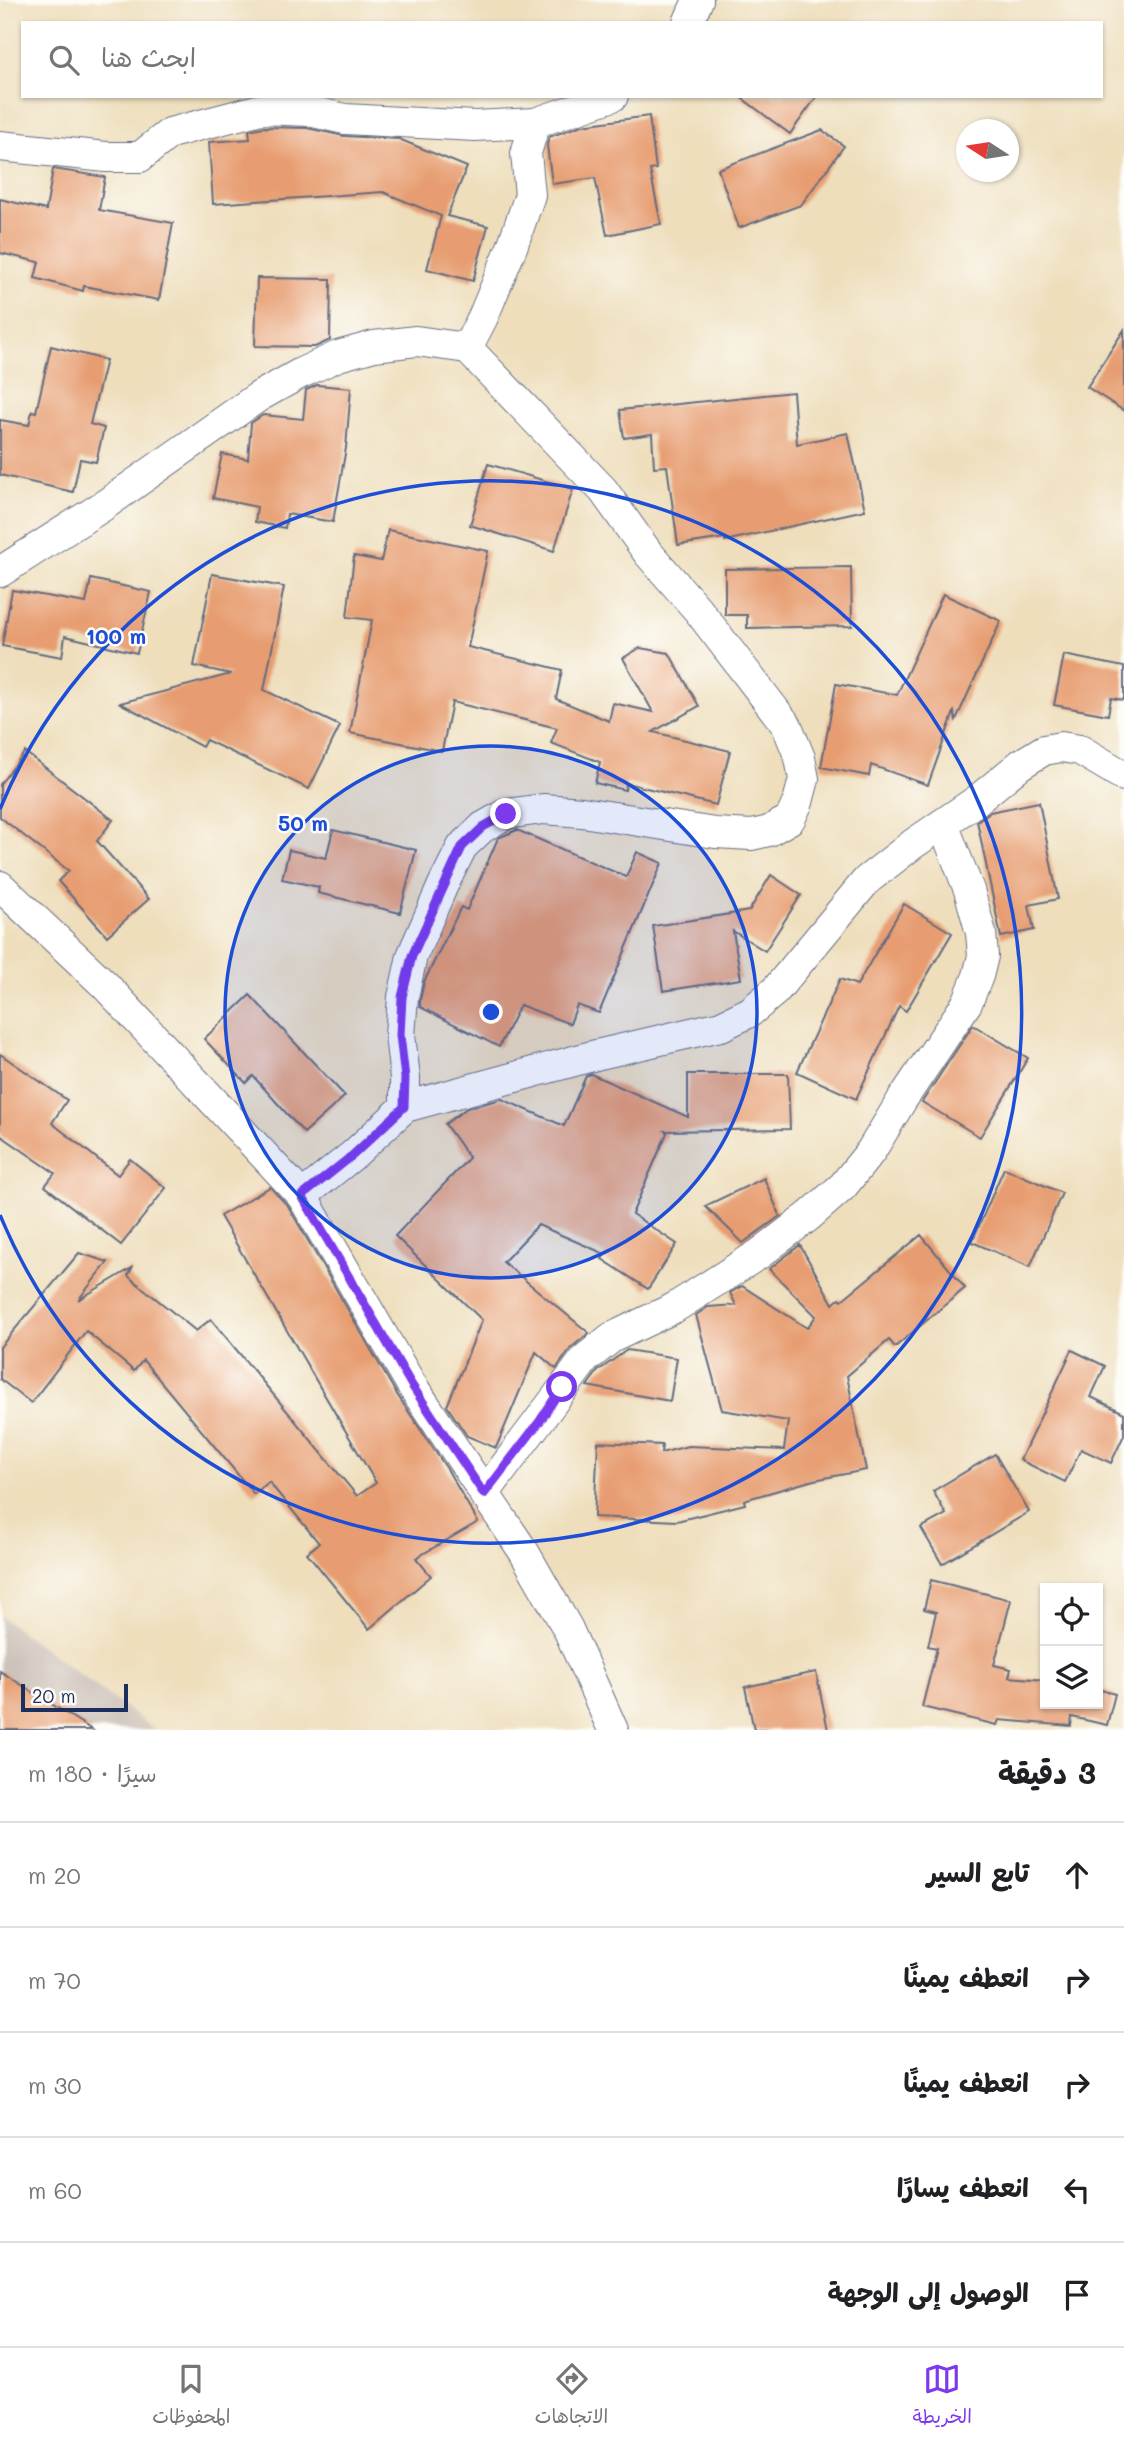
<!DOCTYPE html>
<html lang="ar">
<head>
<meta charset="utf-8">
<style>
	body { margin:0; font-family:Mali,"Playpen Sans Arabic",sans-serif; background:#f2f2f2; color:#202124; direction:rtl }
	.controls { position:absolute; right:21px; bottom:21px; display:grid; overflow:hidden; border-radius:0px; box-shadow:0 2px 5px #0004 }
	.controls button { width:63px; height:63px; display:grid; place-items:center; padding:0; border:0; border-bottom:2px solid #e0e0e0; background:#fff; color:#202124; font:35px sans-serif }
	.compass { position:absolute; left:956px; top:119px; width:63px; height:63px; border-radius:50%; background:#fff; box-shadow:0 2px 5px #0004; rotate:282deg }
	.scale { position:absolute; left:21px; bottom:18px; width:107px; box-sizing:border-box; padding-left:7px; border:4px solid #1b2f5e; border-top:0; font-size:19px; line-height:24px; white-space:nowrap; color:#1b2f5e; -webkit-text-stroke:5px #fdfcf7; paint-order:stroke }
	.stop { position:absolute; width:21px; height:21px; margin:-16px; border:5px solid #7c3aed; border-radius:50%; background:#fff }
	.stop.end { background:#7c3aed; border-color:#fff; box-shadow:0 2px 7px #0008 }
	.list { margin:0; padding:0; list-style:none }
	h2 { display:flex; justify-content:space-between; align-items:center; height:91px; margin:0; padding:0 28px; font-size:30px }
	h2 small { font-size:23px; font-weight:400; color:#757577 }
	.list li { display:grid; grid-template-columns:46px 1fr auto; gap:21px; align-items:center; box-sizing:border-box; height:105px; padding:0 28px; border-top:2px solid #e0e0e0 }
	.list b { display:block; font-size:26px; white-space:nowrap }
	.list em { font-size:23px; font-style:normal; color:#757577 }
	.icon { flex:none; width:38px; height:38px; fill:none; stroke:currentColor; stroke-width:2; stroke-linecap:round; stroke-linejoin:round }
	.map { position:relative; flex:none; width:1124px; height:1730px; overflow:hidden; direction:ltr }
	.search { position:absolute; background:#fff; box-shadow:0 2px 5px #0004; left:21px; right:21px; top:21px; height:77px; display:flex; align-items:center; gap:18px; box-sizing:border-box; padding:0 24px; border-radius:0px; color:#757577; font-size:26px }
	.sheet { height:616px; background:#fff }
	nav { display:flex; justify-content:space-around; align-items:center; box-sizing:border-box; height:98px; border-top:2px solid #e0e0e0; background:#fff; font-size:19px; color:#757577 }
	nav a { display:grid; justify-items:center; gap:4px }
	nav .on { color:#7c3aed }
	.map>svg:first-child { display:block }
</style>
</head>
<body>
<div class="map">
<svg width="1124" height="1730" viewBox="0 0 1124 1730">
	<rect width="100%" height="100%" fill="#fdfcf7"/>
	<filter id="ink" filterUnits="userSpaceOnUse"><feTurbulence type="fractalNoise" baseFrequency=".0143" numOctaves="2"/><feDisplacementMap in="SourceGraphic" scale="14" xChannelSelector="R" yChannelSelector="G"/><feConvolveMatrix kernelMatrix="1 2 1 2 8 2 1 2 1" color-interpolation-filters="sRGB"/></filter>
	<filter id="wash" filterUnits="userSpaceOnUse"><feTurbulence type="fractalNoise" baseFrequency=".00686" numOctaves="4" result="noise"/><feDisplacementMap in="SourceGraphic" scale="28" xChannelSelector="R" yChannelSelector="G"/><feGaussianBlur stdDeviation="1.57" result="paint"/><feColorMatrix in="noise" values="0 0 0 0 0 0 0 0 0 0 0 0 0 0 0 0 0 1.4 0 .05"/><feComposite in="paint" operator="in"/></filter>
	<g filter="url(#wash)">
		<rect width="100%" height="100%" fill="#eedebc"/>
		<polygon fill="#cdc2b9" points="0,1616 155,1730 0,1730"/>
		<g id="blocks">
			<g fill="#e79d71">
				<polygon points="739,96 817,96 790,134"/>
				<polygon points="649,116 656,169 650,170 661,224 607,235 595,178 552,184 547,145 549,137 582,125"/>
				<polygon points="263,127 307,128 344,136 399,139 467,167 447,216 488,226 473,281 427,269 441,216 383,192 213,204 209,142 250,139 249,130"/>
				<polygon points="822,130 844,146 801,205 739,228 718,169"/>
				<polygon points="53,169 105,177 99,210 173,223 159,300 84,286 83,291 35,278 39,262 0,253 0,199 46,210"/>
				<polygon points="257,278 331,279 330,340 315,347 255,346"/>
				<polygon points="1124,330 1124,411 1087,387"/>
				<polygon points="51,346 106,360 90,424 104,428 96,462 80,459 73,492 0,475 0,420 29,425 32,411 36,412"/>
				<polygon points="317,385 351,388 346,448 333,522 287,514 285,528 255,522 257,507 213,498 222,454 248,459 251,423 263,415 303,419 306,390"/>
				<polygon points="793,392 797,444 848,433 865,510 725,541 725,538 678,545 667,466 654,467 652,434 624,438 620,410"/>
				<polygon points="488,464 573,489 554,551 470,525"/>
				<polygon points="388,530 488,551 468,647 562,670 556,699 609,721 613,703 653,712 623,658 640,648 669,653 699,706 653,732 730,751 716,805 626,783 625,790 595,783 600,762 551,743 557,728 452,702 442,751 350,733 372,620 347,617 354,556 381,561"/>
				<polygon points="851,567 852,626 747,628 747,615 725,615 725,569"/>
				<polygon points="212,574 284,587 264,690 340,726 309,789 206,740 202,747 120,703 231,674 194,666"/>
				<polygon points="91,579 151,592 137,653 65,636 62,657 2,646 12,590 86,603"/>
				<polygon points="943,594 1001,621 956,720 954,712 928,785 871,765 869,776 821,767 836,684 897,695"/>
				<polygon points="1064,655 1124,667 1124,700 1111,698 1108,715 1054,705"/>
				<polygon points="25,752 113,820 97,841 149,899 107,936 58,881 69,871 0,817 0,784"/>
				<polygon points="1039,802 1058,899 1029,905 1034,930 1001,937 977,821 990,812"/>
				<polygon points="333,830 416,850 400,913 318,893 319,887 282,879 289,850 326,858"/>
				<polygon points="517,830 626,877 637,852 662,863 599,1013 577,1005 570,1024 520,1005 499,1047 420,1007 420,1000 424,982 461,907 467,910 498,838"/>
				<polygon points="771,875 801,895 765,951 733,931 741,979 663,991 653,926 749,911"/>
				<polygon points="904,904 952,933 906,1011 899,1006 856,1099 797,1072 840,979 857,985"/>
				<polygon points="250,995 345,1096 304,1133 253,1076 246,1083 204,1039"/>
				<polygon points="973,1025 1028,1058 980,1137 922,1102"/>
				<polygon points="0,1054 67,1100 52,1123 118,1175 130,1159 166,1188 121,1245 45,1186 55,1173 0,1135"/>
				<polygon points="591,1074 688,1117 688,1074 788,1074 790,1129 665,1131 667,1133 632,1214 677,1244 648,1289 602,1259 605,1254 538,1225 503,1262 589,1333 571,1348 556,1369 536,1352 496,1448 467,1436 447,1406 482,1320 395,1236 469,1158 445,1124 467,1108 502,1099 564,1126 586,1076"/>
				<polygon points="1004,1168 1062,1193 1030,1267 972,1242"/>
				<polygon points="764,1178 780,1216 743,1243 705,1206"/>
				<polygon points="270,1187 288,1206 396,1393 447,1469 478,1522 416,1558 431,1576 369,1629 307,1553 319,1543 269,1482 254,1494 143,1360 134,1371 86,1331 31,1403 0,1379 0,1347 79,1253 108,1262 78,1300 132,1268 128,1276 196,1331 211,1319 357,1496 376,1483 220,1216"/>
				<polygon points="921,1235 965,1288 895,1347 889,1340 847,1376 866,1470 814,1480 744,1500 745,1504 677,1521 594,1517 598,1442 662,1445 661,1453 688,1446 784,1450 788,1421 722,1410 696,1315 708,1307 736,1305 730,1293 742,1286 807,1328 816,1316 769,1269 800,1245 833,1304 840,1298 842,1300"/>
				<polygon points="627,1350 677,1358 670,1401 587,1386 598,1371"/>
				<polygon points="1072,1350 1105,1366 1091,1397 1124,1413 1124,1435 1111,1463 1081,1449 1065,1482 1020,1460"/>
				<polygon points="995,1454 1029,1512 942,1564 921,1528 946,1514 933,1491"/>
				<polygon points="931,1580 1011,1600 994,1665 1011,1669 1009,1677 1045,1680 1045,1704 1098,1704 1098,1689 1115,1694 1107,1725 1072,1717 1071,1726 999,1720 997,1725 922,1707 937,1648 928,1646 936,1612 924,1609"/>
				<polygon points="0,1671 92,1730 0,1730"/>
				<polygon points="816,1672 828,1730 754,1730 745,1687"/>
			</g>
		</g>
	</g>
	<g filter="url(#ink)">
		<use href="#blocks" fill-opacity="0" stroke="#656c7f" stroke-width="2"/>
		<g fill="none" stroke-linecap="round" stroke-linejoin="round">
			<g stroke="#656c7f" stroke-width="32">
				<g id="street">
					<polyline points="688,23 698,0"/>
					<polyline points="0,146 106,157 140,157 170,133 261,109 309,111 345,119 475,126 535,123"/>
					<polyline points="0,572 103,506 258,397 301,373 338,356 374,346 416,341 467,348"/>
					<polyline points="0,886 105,985 302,1196 411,1384 524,1552 568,1629 613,1730"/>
					<polyline points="405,1107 596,1055 721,1026 750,1012 775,991 867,880 913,844 976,801 1021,764 1044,750 1061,747 1080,750 1124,776"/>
					<polyline points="302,1196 353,1155 405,1107 405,1078 400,1035 403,997 412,956 443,885 462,847 483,827 506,814 543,809 582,812 715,833 752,835 769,831 790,819 798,802 804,779 800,758 787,726 698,610 648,553 603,490 467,348 483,317 512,247 530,195 526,153 535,123 613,96"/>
					<polyline points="484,1494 585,1359 611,1338 674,1308 759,1254 809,1216 843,1186 871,1151 902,1100 967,1003 978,976 983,956 981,933 969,890 943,824"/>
				</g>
			</g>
			<use href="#street" stroke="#fff" stroke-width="30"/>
		</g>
	</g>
	<g fill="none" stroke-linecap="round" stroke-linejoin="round" filter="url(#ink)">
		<polyline stroke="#7c3aed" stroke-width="9" points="506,814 483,827 462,847 412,956 402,997 400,1035 405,1078 404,1107 353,1155 302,1196 411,1384 484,1494 540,1421 562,1387"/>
	</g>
	<circle cx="491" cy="1012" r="266" fill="#1d4ed8" fill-opacity=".12"/>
	<g fill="none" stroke="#1d4ed8" stroke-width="3.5">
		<circle cx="491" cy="1012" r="266"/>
		<path d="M0 809A531 531 0 1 1 0 1215"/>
	</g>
	<circle cx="491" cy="1012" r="10" fill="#1d4ed8" stroke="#fdfcf7" stroke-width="3.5"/>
	<g font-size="21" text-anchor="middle" font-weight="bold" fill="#1d4ed8" stroke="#fdfcf7" stroke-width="5" stroke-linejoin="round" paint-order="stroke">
		<text x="116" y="644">100 m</text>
		<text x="303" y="831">50 m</text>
	</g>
</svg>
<div class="controls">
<button><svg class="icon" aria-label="locate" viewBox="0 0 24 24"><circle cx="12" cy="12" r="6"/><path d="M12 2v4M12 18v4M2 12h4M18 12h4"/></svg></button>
<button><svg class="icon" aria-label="layers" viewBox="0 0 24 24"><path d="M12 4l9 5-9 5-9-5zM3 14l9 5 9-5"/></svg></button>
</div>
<svg class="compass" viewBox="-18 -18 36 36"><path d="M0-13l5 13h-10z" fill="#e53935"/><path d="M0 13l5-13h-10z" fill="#757577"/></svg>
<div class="scale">20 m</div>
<div class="stop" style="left:562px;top:1387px"></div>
<div class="stop end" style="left:506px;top:814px"></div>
<div class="search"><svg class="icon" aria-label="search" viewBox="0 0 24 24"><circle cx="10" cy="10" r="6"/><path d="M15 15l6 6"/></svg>ابحث هنا</div>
</div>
<section class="sheet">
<h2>3 دقيقة<small>سيرًا · 180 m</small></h2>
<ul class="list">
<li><svg class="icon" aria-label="ahead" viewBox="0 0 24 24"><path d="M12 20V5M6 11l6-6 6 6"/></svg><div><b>تابع السير</b></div><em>20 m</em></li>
<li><svg class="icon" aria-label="right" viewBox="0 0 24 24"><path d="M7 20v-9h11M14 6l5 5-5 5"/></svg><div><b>انعطف يمينًا</b></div><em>70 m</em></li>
<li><svg class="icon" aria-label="right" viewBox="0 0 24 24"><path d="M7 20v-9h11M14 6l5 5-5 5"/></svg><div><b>انعطف يمينًا</b></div><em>30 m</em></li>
<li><svg class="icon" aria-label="left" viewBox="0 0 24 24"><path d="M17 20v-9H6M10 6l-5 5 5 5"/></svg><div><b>انعطف يسارًا</b></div><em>60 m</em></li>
<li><svg class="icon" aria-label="arrive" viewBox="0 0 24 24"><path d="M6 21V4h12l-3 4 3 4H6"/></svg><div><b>الوصول إلى الوجهة</b></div></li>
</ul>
</section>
<nav>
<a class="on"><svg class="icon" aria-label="map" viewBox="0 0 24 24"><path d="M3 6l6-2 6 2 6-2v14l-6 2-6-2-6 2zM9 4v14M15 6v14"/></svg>الخريطة</a>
<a><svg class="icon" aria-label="directions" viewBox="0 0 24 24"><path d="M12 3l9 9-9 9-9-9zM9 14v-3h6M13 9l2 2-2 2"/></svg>الاتجاهات</a>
<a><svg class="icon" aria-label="saved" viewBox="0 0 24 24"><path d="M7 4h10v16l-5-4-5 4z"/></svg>المحفوظات</a>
</nav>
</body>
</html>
